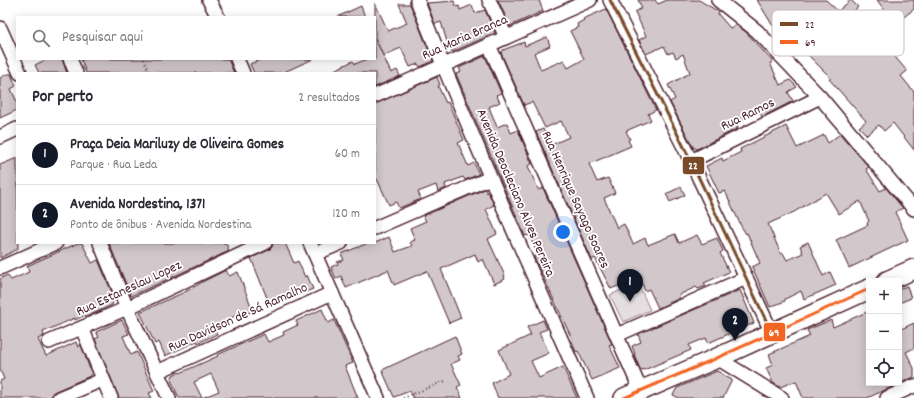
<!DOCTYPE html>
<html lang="pt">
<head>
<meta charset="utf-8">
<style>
	body { margin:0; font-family:Dekko,sans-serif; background:#f2f2f3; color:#2b2b33 }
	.controls { position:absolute; right:12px; bottom:12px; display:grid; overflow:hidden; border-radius:0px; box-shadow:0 2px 10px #0003 }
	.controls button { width:36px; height:36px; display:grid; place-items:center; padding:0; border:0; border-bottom:1px solid #e1e1e2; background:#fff; color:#2b2b33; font:20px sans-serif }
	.you { position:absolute; left:563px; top:232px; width:14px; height:14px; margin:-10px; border:3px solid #fff; border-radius:50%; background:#1a73e8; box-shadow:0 0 0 6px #1a73e833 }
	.badge { display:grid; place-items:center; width:26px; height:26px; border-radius:50%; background:#111827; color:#fff; font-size:13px; font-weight:700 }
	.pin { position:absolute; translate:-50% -33px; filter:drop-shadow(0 1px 2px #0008) }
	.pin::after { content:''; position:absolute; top:21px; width:14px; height:12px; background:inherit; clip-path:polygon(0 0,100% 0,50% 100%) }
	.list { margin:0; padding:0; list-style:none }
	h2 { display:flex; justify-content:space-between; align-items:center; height:52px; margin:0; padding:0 16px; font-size:17px }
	h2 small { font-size:13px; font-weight:400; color:#7c7c81 }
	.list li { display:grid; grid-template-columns:26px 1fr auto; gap:12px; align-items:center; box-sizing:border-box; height:60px; padding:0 16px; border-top:1px solid #e1e1e2 }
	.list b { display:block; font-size:15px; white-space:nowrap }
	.list p { margin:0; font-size:13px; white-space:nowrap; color:#7c7c81 }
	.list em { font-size:13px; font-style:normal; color:#7c7c81 }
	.icon { flex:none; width:22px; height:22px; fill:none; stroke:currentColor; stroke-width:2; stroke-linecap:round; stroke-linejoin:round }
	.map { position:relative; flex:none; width:914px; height:398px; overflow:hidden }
	.search { position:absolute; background:#fff; box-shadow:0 2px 10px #0003; left:16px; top:16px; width:360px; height:44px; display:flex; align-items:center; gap:10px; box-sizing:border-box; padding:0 14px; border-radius:0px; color:#7c7c81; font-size:15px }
	.panel { position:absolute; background:#fff; box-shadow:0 2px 10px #0003; left:16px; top:72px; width:360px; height:172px; border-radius:0px }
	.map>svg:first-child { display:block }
</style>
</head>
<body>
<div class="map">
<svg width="914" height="398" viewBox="0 0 914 398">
	<rect width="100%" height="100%" fill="#fff"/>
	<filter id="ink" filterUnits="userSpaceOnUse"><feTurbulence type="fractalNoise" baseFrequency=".025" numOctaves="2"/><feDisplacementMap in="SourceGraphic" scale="8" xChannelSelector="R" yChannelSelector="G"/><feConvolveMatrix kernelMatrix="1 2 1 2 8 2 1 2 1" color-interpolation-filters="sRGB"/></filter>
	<g filter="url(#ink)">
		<polygon fill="#e5dee0" stroke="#987e86" points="638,283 650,310 623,322 610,295"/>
		<g fill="#d2c7cb" stroke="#4a1f2b">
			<polygon points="498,0 539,0 543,11 510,26"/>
			<polygon points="638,0 655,0 658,4 667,0 699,0 719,12 718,14 730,28 736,25 746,32 773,62 770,63 780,85 790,80 797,87 788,92 793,101 762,117 759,111 735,123 738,128 697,149 693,147 670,102 675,99 668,85 690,73 683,54 676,58 673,52 668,54 664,46 646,54 639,40 646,36 635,12 642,8"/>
			<polygon points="757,0 826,0 838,11 851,0 858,7 833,32 847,46 864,28 883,46 885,45 907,71 901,76 914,92 914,150 893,123 884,131 879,125 867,135 859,127 866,121 829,79 831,78 798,45 807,36 791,21 783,29 777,23 773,26"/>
			<polygon points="877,0 914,0 914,9 895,24"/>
			<polygon points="454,1 456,7 459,6 460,10 472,5 475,13 485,10 495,33 452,52 451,49 450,49 447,42 441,22 435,24 427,3"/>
			<polygon points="375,3 388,31 407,23 399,4 410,4 433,61 420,67 418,64 410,67 401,48 383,56 375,38"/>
			<polygon points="361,6 365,17 337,17"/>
			<polygon points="606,9 656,110 648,114 651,120 626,131 630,139 628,140 631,146 589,164 597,182 608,178 615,193 604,198 617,228 624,224 633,244 645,238 648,245 675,234 679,243 697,235 702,244 717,238 723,251 720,253 729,272 704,283 706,286 698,289 696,287 679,295 680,298 658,308 649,289 645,291 639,277 611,289 595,258 592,260 536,132 543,129 551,145 569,137 561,121 545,128 532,102 524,105 501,53 503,50 524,42 525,46 547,37 550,46 534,53 541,70 564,60 568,68 584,59 570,31 578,27 577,24 584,20 583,19"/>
			<polygon points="375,38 391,73 397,70 400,76 375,87 375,73 328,73 353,61 355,64 367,59 375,59"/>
			<polygon points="485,56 501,93 496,95 500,102 489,107 497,127 507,123 511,133 518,130 532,164 528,166 538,189 539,190 543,188 612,344 609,345 620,368 592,380 578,351 576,352 571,339 572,339 534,257 538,255 529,235 525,236 456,74 461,72 459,68"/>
			<polygon points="47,59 62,59 67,73 39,73 35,65"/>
			<polygon points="81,59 228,59 234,73 86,73"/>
			<polygon points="262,59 313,59 282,73 254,73 250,64"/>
			<polygon points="7,74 11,74 16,86 11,89 17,102 17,110 0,118 0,78"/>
			<polygon points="437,77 440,85 438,86 446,103 448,102 464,140 458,143 468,166 474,163 479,174 465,180 463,177 445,184 446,188 438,192 436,185 418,192 421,199 399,208 396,202 389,205 377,179 375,180 375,104"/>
			<polygon points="786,126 797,148 824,135 828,143 840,134 869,167 866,169 880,191 886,188 903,208 895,212 908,240 849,268 836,240 868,225 867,223 869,221 860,201 839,214 826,193 794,212 768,224 781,254 783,253 787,260 803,253 800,246 808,242 823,276 830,272 836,285 804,299 801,291 785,299 785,301 770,307 752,267 760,263 747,233 746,234 741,226 725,191 719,193 706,166 722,158 723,161 741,152 740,149"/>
			<polygon points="17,158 18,249 0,258 0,165"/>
			<polygon points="681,187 685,195 670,202 666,194"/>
			<polygon points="485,189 487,193 488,192 494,205 486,209 497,234 488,239 505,276 504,277 505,279 494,284 483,259 478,262 475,254 441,269 461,318 449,323 427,271 394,285 388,270 346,288 341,276 336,279 331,267 338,264 337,262 344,260 341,254 368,243 375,243 389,237 395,252 412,246 410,242 415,240 410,228 426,221 423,216"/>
			<polygon points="78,243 82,243 92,263 98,260 114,297 112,305 86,317 85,315 75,320 75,318 43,332 44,336 38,339 46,356 76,342 78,347 81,345 91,372 90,376 56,391 52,393 51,398 0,398 0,381 4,379 0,370 0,279 7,275 11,280 29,272 27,266"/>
			<polygon points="109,243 226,243 229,251 131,296"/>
			<polygon points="273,243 285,243 294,263 298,261 305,277 307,275 313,289 291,298 289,293 269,303 251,258 269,250 272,247"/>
			<polygon points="226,270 229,276 238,272 253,311 240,317 239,314 221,323 222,326 215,330 217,334 198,343 197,341 165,356 159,342 155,344 140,312 187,291 204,281"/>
			<polygon points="907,286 911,298 899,303 899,289"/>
			<polygon points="740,290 754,323 708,343 706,338 689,345 691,350 644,370 640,369 634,354 635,354 632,346 641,342 638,334"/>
			<polygon points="322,309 328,323 334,320 353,363 345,366 358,398 202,398 219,391 211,374 194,382 202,398 179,398 171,380 173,375 179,372 180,373 218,356 217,355 264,334 268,342 284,335 283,332 298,325 296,321"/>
			<polygon points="869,311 869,383 899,383 899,330 914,323 914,348 906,352 914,368 914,377 867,398 803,398 796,381 780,387 773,383 766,368 773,365 769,354 810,336 807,330 831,320 833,327"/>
			<polygon points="122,320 129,334 123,336 131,355 137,352 154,391 149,393 152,398 119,398 95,339 99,337 96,332"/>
			<polygon points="543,320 547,329 539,332 549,353 531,361 539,378 563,367 577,398 498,398 492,383 509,374 499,350 531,335 527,327"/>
			<polygon points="455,336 462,354 458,356 460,360 451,364 461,385 457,387 462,398 413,398 410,391 394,397 382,370"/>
			<polygon points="717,371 732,380 723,398 679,398 673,395 677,388"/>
		</g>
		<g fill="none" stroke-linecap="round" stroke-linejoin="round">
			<g stroke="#4a1f2b" stroke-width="16">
				<g id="street">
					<polyline points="209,0 218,17"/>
					<path d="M417,0C470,134 529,266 587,398"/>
					<polyline points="489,0 506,37"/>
					<polyline points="610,0 691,161 772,333"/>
					<polyline points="718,0 757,31 820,97 914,209"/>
					<polyline points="0,28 20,73"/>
					<polyline points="489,45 641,391"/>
					<polyline points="70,59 76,73"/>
					<polyline points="237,59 243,73"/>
					<polyline points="375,96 590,0"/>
					<polyline points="0,137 17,129"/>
					<polyline points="691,161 820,97"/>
					<polyline points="375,228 490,178"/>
					<polyline points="100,243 127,308 169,398"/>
					<polyline points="310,243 378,398"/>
					<polyline points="315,254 341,243"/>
					<polyline points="0,268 56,243"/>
					<polyline points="82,328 111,398"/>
					<polyline points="617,335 746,278"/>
					<polyline points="49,342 127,308 265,243"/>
					<polyline points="717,358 782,398"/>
					<polyline points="157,372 332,293"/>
					<polyline points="59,398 102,380"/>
					<polyline points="887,398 914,386"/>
				</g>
			</g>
			<g stroke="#4a1f2b" stroke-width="22">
				<g id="secondary">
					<polyline points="887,281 914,269"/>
					<polyline points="624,398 717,358 869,289"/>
				</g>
			</g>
			<g stroke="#4a1f2b" stroke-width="2" stroke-dasharray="1 3" stroke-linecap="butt">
				<polyline points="144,59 149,73"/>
				<polyline points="403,398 445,381"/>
			</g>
			<use href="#street" stroke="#fff" stroke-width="13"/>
			<use href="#secondary" stroke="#fff" stroke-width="19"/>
			<g stroke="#fff" stroke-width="6">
				<polyline id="bus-1" points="610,0 691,161 772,333"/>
			</g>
			<g stroke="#fff" stroke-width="6">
				<polyline id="bus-2" points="624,398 717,358 869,289"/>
			</g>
			<use href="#bus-1" stroke="#7a4b2a" stroke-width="3"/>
			<use href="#bus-2" stroke="#f26522" stroke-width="3"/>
		</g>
	</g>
	<g text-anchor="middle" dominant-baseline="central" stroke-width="3.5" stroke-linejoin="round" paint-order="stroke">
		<g font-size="14" fill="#4a1f2b" stroke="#fff">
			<text transform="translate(465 38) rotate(-24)">Rua Maria Branca</text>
			<text transform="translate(748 115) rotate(-26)">Rua Ramos</text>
			<text transform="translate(515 193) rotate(67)">Avenida Deocleciano Alves Pereira</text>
			<text transform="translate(575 200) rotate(66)">Rua Henrique Sayago Soares</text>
			<text transform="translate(129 289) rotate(-25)">Rua Estaneslau Lopez</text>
			<text transform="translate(238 318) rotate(-24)">Rua Davidson de Sá Ramalho</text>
		</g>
	</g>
	<rect x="772" y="10" width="132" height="46" rx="6" fill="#fff" stroke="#c9bcbf" stroke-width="1"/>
	<rect x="780" y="22" width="18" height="4" fill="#7a4b2a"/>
	<rect x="780" y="40" width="18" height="4" fill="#f26522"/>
	<g font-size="11" fill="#4a1f2b">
		<text x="805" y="28">22</text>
		<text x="805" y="46">69</text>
	</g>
	<g stroke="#fff" stroke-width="1.5">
		<rect x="682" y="156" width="23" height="19" rx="4" fill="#7a4b2a"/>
		<rect x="763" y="322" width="23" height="20" rx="4" fill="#f26522"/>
	</g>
	<g font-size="11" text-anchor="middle" font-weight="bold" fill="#fff">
		<text x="693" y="169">22</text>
		<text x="774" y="336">69</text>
	</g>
</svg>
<div class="controls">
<button>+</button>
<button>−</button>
<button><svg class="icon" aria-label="locate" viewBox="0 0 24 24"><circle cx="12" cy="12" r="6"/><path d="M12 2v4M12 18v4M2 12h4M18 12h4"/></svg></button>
</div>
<div class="you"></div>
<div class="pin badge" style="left:630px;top:302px">1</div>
<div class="pin badge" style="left:735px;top:341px">2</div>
<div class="search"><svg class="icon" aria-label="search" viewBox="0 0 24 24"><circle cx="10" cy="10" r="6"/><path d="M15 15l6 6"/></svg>Pesquisar aqui</div>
<section class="panel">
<h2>Por perto<small>2 resultados</small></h2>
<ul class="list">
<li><span class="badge">1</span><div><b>Praça Deia Mariluzy de Oliveira Gomes</b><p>Parque · Rua Leda</p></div><em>60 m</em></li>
<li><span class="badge">2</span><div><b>Avenida Nordestina, 1371</b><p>Ponto de ônibus · Avenida Nordestina</p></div><em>120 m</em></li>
</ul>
</section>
</div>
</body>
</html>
